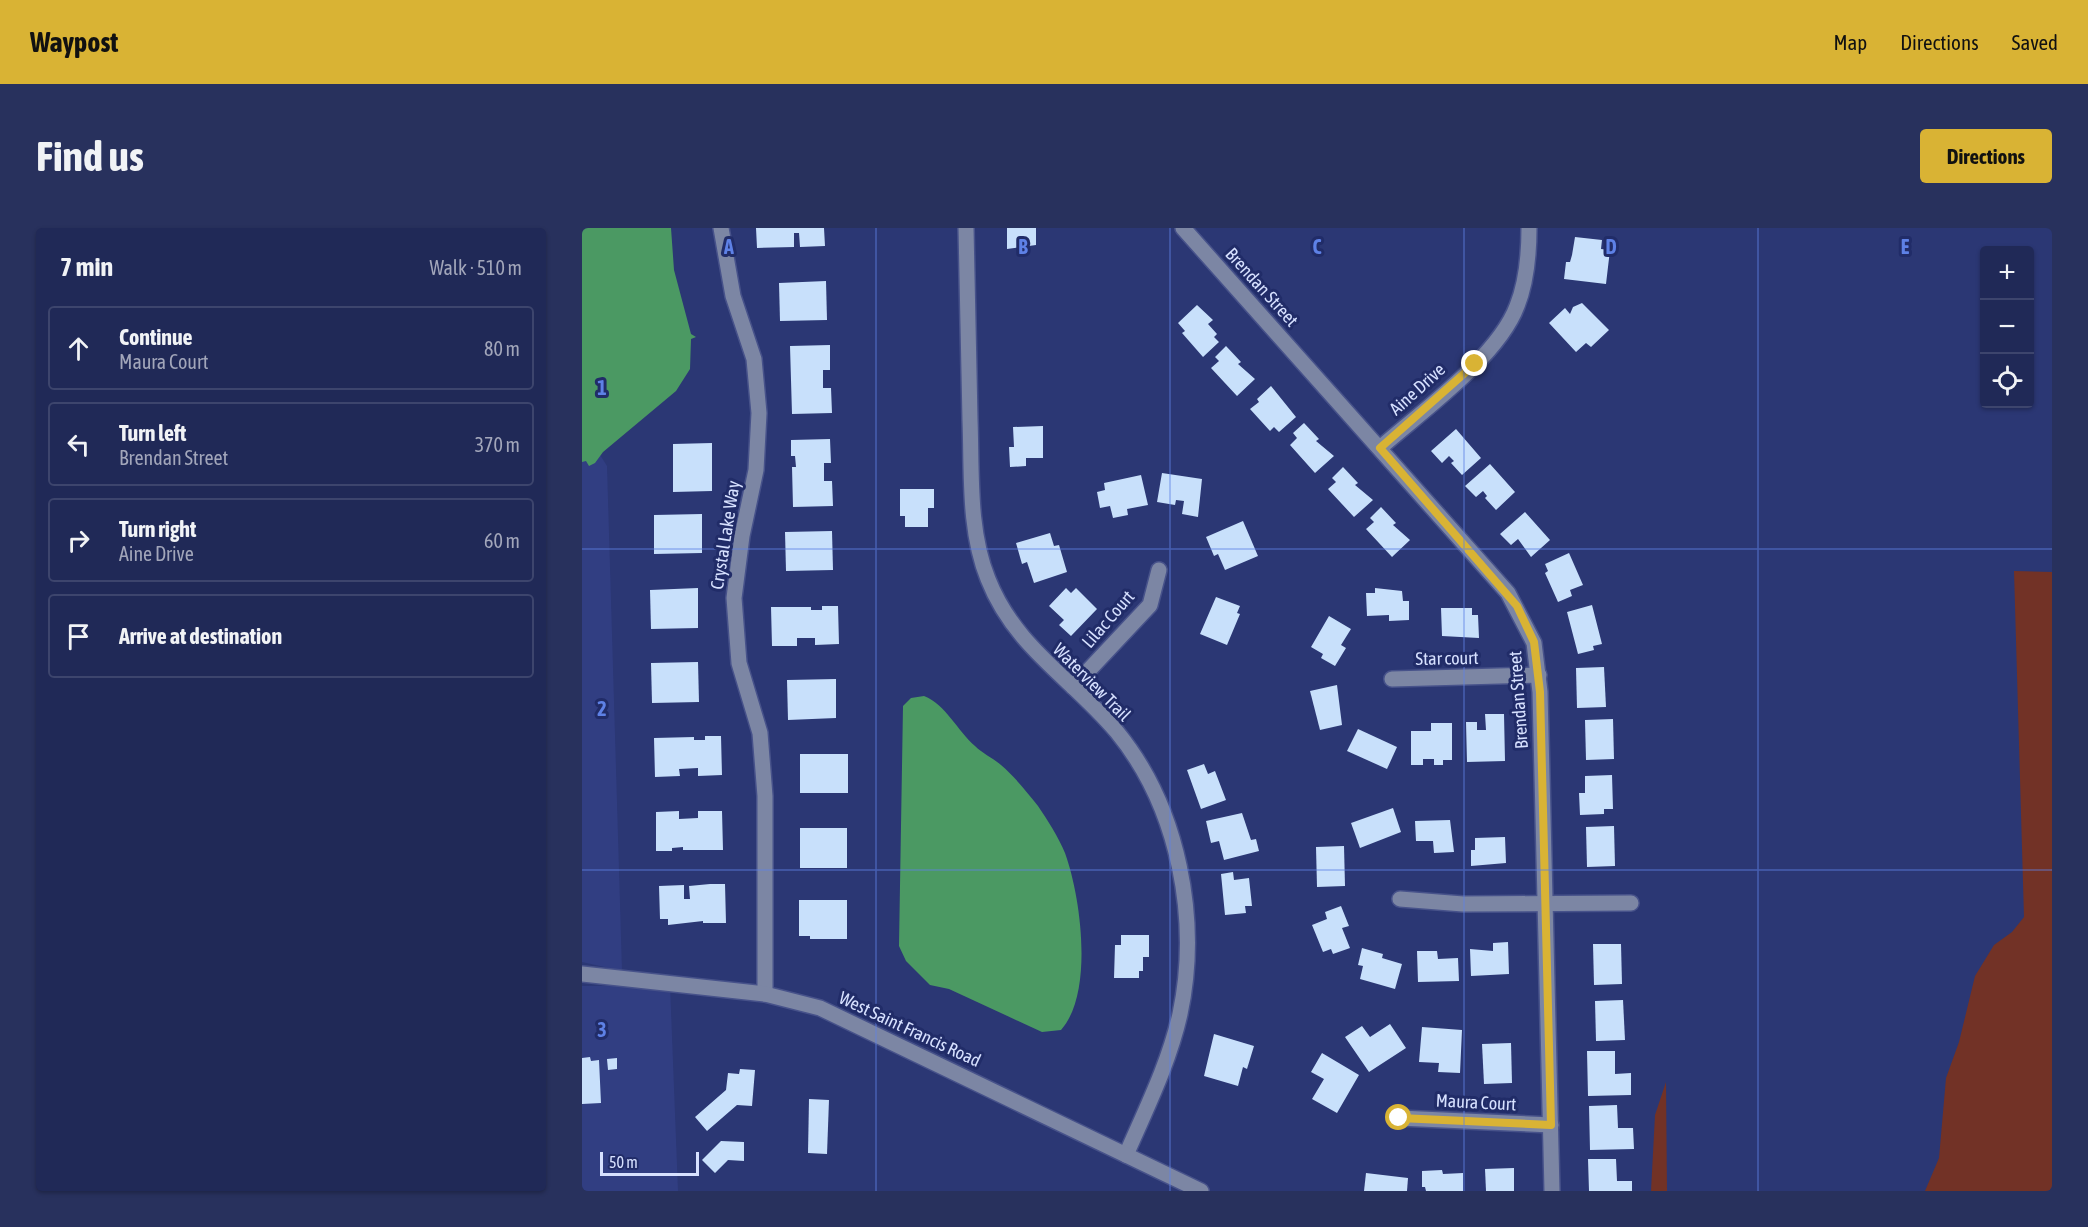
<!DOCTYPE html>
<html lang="en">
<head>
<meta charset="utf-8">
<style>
	body { margin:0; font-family:"Asap Condensed",sans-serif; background:#28315d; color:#f1f3f6 }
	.controls { position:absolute; right:18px; top:18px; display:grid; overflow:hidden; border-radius:6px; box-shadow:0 2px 4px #0004 }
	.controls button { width:54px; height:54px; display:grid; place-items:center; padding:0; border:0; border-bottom:2px solid #3d456d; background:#202957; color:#f1f3f6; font:30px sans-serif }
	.scale { position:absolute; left:18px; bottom:15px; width:99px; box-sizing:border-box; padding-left:6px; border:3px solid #d7e1ff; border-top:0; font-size:16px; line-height:21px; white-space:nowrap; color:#d7e1ff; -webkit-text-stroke:4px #212c68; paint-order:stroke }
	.stop { position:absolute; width:18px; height:18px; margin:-14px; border:4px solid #d9b334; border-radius:50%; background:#fff }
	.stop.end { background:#d9b334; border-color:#fff; box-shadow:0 2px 6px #0008 }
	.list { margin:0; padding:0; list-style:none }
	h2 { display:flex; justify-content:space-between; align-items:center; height:78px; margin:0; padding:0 24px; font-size:26px }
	h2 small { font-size:20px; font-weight:400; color:#a2a6ba }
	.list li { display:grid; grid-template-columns:39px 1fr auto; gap:18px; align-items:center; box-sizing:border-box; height:84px; margin:0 12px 12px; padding:0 12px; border:2px solid #3d456d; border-radius:6px }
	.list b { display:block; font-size:22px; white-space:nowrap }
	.list p { margin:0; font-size:20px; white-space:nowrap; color:#a2a6ba }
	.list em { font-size:20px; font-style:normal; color:#a2a6ba }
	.icon { flex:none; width:33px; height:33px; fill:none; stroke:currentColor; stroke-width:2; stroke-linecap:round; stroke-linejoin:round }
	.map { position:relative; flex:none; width:1470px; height:963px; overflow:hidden; border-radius:6px }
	header { display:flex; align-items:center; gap:36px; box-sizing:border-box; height:84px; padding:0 30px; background:#d9b334; color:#111 }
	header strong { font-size:28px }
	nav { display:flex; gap:33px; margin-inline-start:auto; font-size:21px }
	.intro { display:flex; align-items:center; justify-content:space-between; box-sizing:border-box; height:144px; padding:0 36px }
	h1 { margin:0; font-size:42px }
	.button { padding:15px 27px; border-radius:6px; background:#d9b334; color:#111; font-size:21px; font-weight:700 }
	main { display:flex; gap:36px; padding:0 36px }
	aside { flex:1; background:#202957; border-radius:6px; box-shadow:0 2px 4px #0004 }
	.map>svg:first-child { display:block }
</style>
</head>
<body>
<header>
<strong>Waypost</strong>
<nav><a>Map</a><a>Directions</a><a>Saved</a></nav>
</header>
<div class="intro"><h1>Find us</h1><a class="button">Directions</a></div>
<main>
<aside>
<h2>7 min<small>Walk · 510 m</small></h2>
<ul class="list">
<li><svg class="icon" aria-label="ahead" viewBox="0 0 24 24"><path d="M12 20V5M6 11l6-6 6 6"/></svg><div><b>Continue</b><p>Maura Court</p></div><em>80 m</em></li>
<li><svg class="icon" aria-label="left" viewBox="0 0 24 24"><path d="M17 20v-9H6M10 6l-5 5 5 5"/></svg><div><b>Turn left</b><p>Brendan Street</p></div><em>370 m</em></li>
<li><svg class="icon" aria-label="right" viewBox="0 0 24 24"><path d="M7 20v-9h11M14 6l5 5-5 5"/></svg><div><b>Turn right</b><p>Aine Drive</p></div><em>60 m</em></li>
<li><svg class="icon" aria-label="arrive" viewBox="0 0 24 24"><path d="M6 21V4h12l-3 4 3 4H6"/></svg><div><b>Arrive at destination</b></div></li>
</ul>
</aside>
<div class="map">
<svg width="1470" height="963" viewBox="0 0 1470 963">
	<rect width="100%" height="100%" fill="#2b3774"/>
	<g fill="#313e82">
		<polygon points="0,198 25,238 40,743 0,734"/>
		<polygon points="88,757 96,963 0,963 0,758"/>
	</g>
	<g fill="#723226">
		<polygon points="1432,343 1470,344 1470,963 1343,963 1357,930 1364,850 1377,814 1393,748 1412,717 1430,704 1442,689"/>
		<polygon points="1084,854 1085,963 1069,963 1073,887"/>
	</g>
	<g fill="#4b9963">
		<polygon points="0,0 89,0 92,42 109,106 114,109 109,111 108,141 94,163 21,224 13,235 7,238 4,233 0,234"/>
		<path d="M342,468C364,477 375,502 393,518C401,526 411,530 419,537C432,548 445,564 456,578C465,591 477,610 483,625C499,669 512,765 479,802L460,804L367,761L348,757L324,733L317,718L321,478L329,470Z"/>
	</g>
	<g fill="#c8e0fb">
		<polygon points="174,0 242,0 243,18 218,19 217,5 212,5 212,19 175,20"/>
		<polygon points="425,0 454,0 454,17 425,21"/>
		<polygon points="993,9 1020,12 1019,21 1028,22 1024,56 982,51 984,34 988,34 990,27"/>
		<polygon points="244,53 245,92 198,93 197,55"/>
		<polygon points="1000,75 1027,102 1009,119 1004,115 994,124 967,95 983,80 988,86 991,79"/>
		<polygon points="615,77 631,92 626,96 635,106 632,109 637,114 621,129 600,105 603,103 596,95"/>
		<polygon points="248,117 248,142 241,142 241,160 249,160 250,185 210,186 208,118"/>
		<polygon points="644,118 659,134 656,136 673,151 655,168 629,140 637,133 633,129"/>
		<polygon points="689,158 714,189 697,204 692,199 688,203 668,181 677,174 675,171"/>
		<polygon points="722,195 737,211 734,213 752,228 733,245 708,217 715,210 711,205"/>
		<polygon points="461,198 461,230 444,230 444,238 428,239 427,219 432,219 431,199"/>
		<polygon points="874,201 899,230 880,247 869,235 872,233 867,228 860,235 849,223"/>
		<polygon points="248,211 249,235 242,235 242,253 250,253 251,278 211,279 210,239 214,239 213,228 209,228 209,212"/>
		<polygon points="130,215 130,263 91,264 91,216"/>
		<polygon points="908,236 933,264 914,282 903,270 905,268 901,263 894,269 883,258"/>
		<polygon points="761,239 776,255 773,257 791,272 772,289 746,261 754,254 750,250"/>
		<polygon points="580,245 620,251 616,289 600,286 602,273 594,272 593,277 575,274"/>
		<polygon points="559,247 566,277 545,281 546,287 531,290 528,278 518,280 515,264 523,262 522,255"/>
		<polygon points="318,261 352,261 352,280 346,280 346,299 323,299 323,288 318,288"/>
		<polygon points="799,279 814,295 811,297 828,312 810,329 784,301 792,294 788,290"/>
		<polygon points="943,284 968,312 949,329 936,311 929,317 918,306"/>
		<polygon points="120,286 120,325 72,326 72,287"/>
		<polygon points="661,293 676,328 643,342 636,326 632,328 624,309"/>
		<polygon points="250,303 251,342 204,343 203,304"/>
		<polygon points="468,305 472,318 477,317 485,344 452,355 445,334 440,336 434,315"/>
		<polygon points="987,325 1001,357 988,362 990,368 976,374 963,345 966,343 963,336"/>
		<polygon points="116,360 116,400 69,401 68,362"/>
		<polygon points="484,360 489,365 494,360 515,381 489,408 477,397 482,392 467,378"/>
		<polygon points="793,360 820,363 821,373 827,373 827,392 807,393 807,387 785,388 784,365 793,365"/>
		<polygon points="634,369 658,378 655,385 658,386 645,417 618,406"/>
		<polygon points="1010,377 1020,416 1011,418 1012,422 996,426 985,384"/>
		<polygon points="240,378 256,378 257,416 233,417 233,410 215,410 215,418 190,418 189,379 229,379 229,382 240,382"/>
		<polygon points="859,380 890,380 890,387 896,387 897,410 860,408"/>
		<polygon points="747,388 769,401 759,417 764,420 753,438 739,430 741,426 729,419"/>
		<polygon points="116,434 117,474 70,475 69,435"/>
		<polygon points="1022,439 1024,479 995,480 994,440"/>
		<polygon points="254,451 254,490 206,492 205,452"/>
		<polygon points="755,457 760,497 738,502 728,463"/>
		<polygon points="903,486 922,486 923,533 885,534 884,494 895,494 895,502 904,502"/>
		<polygon points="1031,491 1032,531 1004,532 1003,492"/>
		<polygon points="849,495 870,495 870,532 861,532 861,537 852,537 852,531 841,531 841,537 829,537 829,503 849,503"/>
		<polygon points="776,501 815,519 805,541 765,523"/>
		<polygon points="123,508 139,508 140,547 116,548 116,540 97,541 98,548 73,549 72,510 112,509 112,512 123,512"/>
		<rect x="218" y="526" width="48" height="39"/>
		<polygon points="622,536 626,546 633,543 644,572 619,581 605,542"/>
		<polygon points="1030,547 1031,581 1022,581 1022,586 998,587 997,565 1003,565 1003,548"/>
		<polygon points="811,580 819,604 778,620 769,595"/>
		<polygon points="97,583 97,591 116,590 116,583 140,583 141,622 101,622 101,619 90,620 90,623 74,623 74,584"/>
		<polygon points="660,585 669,612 674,611 677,623 642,632 637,613 629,615 624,593"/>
		<polygon points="868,592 872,624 852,625 851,613 834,613 833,593"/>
		<polygon points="1032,598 1033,638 1005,639 1004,599"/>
		<rect x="218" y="600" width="47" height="40"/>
		<polygon points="923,609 924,635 889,638 889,622 893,622 893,610"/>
		<polygon points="762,618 763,658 735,659 734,619"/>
		<polygon points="651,644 652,652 667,650 670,678 663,678 664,685 643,687 639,646"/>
		<polygon points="128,656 143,656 144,695 121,695 121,693 86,697 86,691 78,691 77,658 102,657 102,671 108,671 107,658"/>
		<polygon points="217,672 265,672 265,711 228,711 228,708 217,708"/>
		<polygon points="759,678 767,698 760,700 768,720 751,726 749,721 741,724 730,697 745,691 743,684"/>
		<polygon points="539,707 567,707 567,729 561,729 561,743 557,743 557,750 532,750 533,717 539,717"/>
		<polygon points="926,714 927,746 889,748 888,721 911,723 911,715"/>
		<polygon points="1011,716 1039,716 1040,756 1012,757"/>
		<polygon points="780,720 801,726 800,730 820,736 813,761 778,751 781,738 776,737"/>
		<polygon points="835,723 855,723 856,731 876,730 877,753 836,754"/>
		<polygon points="1041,772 1043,812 1014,813 1013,773"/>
		<polygon points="808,796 824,820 787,844 763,809 780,798 788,809"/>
		<polygon points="840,799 880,802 878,845 856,844 857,835 837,834"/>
		<polygon points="632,806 672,818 665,841 661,839 656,858 622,848"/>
		<polygon points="929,815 930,855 902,856 900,816"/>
		<polygon points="1005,823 1033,823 1033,846 1049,845 1049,867 1006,868"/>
		<polygon points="740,825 777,847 755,885 730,871 742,851 729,844"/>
		<polygon points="8,829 9,833 17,832 19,875 0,876 0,830"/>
		<polygon points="35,830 35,841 26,842 25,831"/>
		<polygon points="158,841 173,842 170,878 155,877 125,903 113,889 144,862 146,845 157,846"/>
		<polygon points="227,871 247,872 245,926 226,925"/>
		<polygon points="1035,877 1036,900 1051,900 1052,921 1008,922 1007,878"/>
		<polygon points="139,913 162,914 162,933 146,932 133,945 120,932"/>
		<polygon points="1006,931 1034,931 1035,953 1050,953 1050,963 1007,963"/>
		<polygon points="932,940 932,963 904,963 903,941"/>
		<polygon points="860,942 861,946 881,945 881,963 844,963 843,959 840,959 840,943"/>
		<polygon points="784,945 826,950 825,963 782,963"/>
	</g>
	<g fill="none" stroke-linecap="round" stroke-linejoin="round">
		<g stroke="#47528a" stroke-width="18">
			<g id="minor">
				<polyline points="139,0 151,68 172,131 177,185 174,242 160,308 152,370 157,435 178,505 183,568 183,766"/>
				<path d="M384,0C385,64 387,128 388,192C390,244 386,302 406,351C433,420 490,450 535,504C597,580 618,692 598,786C587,835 564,881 544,927"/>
				<polyline points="601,0 926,365 952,415 958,464 970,963"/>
				<path d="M798,220C840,183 916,129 935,78C945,53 947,26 947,0"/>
				<polyline points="810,451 957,447"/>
				<polyline points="491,459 568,377 577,342"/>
				<polyline points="818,671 881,676 1049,675"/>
				<polyline points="0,746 183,766 238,780 619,963"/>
				<polyline points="817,890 969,897"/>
			</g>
		</g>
		<use href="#minor" stroke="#7c86a4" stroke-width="15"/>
	</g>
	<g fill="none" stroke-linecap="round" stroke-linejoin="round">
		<polyline stroke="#d9b334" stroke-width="8" points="817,890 969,897 958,464 952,414 935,378 798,220 893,136"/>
	</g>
	<path fill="none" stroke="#5e81e6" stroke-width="1.5" stroke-opacity="0.55" d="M294,0V963M588,0V963M882,0V963M1176,0V963M0,321H1470M0,642H1470"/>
	<g text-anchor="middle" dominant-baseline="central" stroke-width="6" stroke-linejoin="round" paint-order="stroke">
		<g font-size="18" fill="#d7e1ff" stroke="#212c68">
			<text transform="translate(680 59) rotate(48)">Brendan Street</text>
			<text transform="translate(835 161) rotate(-42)">Aine Drive</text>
			<text transform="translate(143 307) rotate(-81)">Crystal Lake Way</text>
			<text transform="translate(526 391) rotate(-49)">Lilac Court</text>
			<text transform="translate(865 430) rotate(-1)">Star court</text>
			<text transform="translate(510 454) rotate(45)">Waterview Trail</text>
			<text transform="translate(936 472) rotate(-94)">Brendan Street</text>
			<text transform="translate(328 801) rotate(25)">West Saint Francis Road</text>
			<text transform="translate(894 874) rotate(3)">Maura Court</text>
		</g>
	</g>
	<g font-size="20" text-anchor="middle" font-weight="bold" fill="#5e81e6" stroke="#212c68" stroke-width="6" stroke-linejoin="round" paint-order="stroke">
		<text x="147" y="26">A</text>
		<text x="441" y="26">B</text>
		<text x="735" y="26">C</text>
		<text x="1029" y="26">D</text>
		<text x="1323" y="26">E</text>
		<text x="20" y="167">1</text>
		<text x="20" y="488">2</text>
		<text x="20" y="809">3</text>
	</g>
</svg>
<div class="controls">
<button>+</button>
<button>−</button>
<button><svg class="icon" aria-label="locate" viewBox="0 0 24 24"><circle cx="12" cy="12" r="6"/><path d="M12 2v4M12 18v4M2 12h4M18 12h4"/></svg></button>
</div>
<div class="scale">50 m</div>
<div class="stop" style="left:817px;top:890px"></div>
<div class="stop end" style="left:893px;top:136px"></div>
</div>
</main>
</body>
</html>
